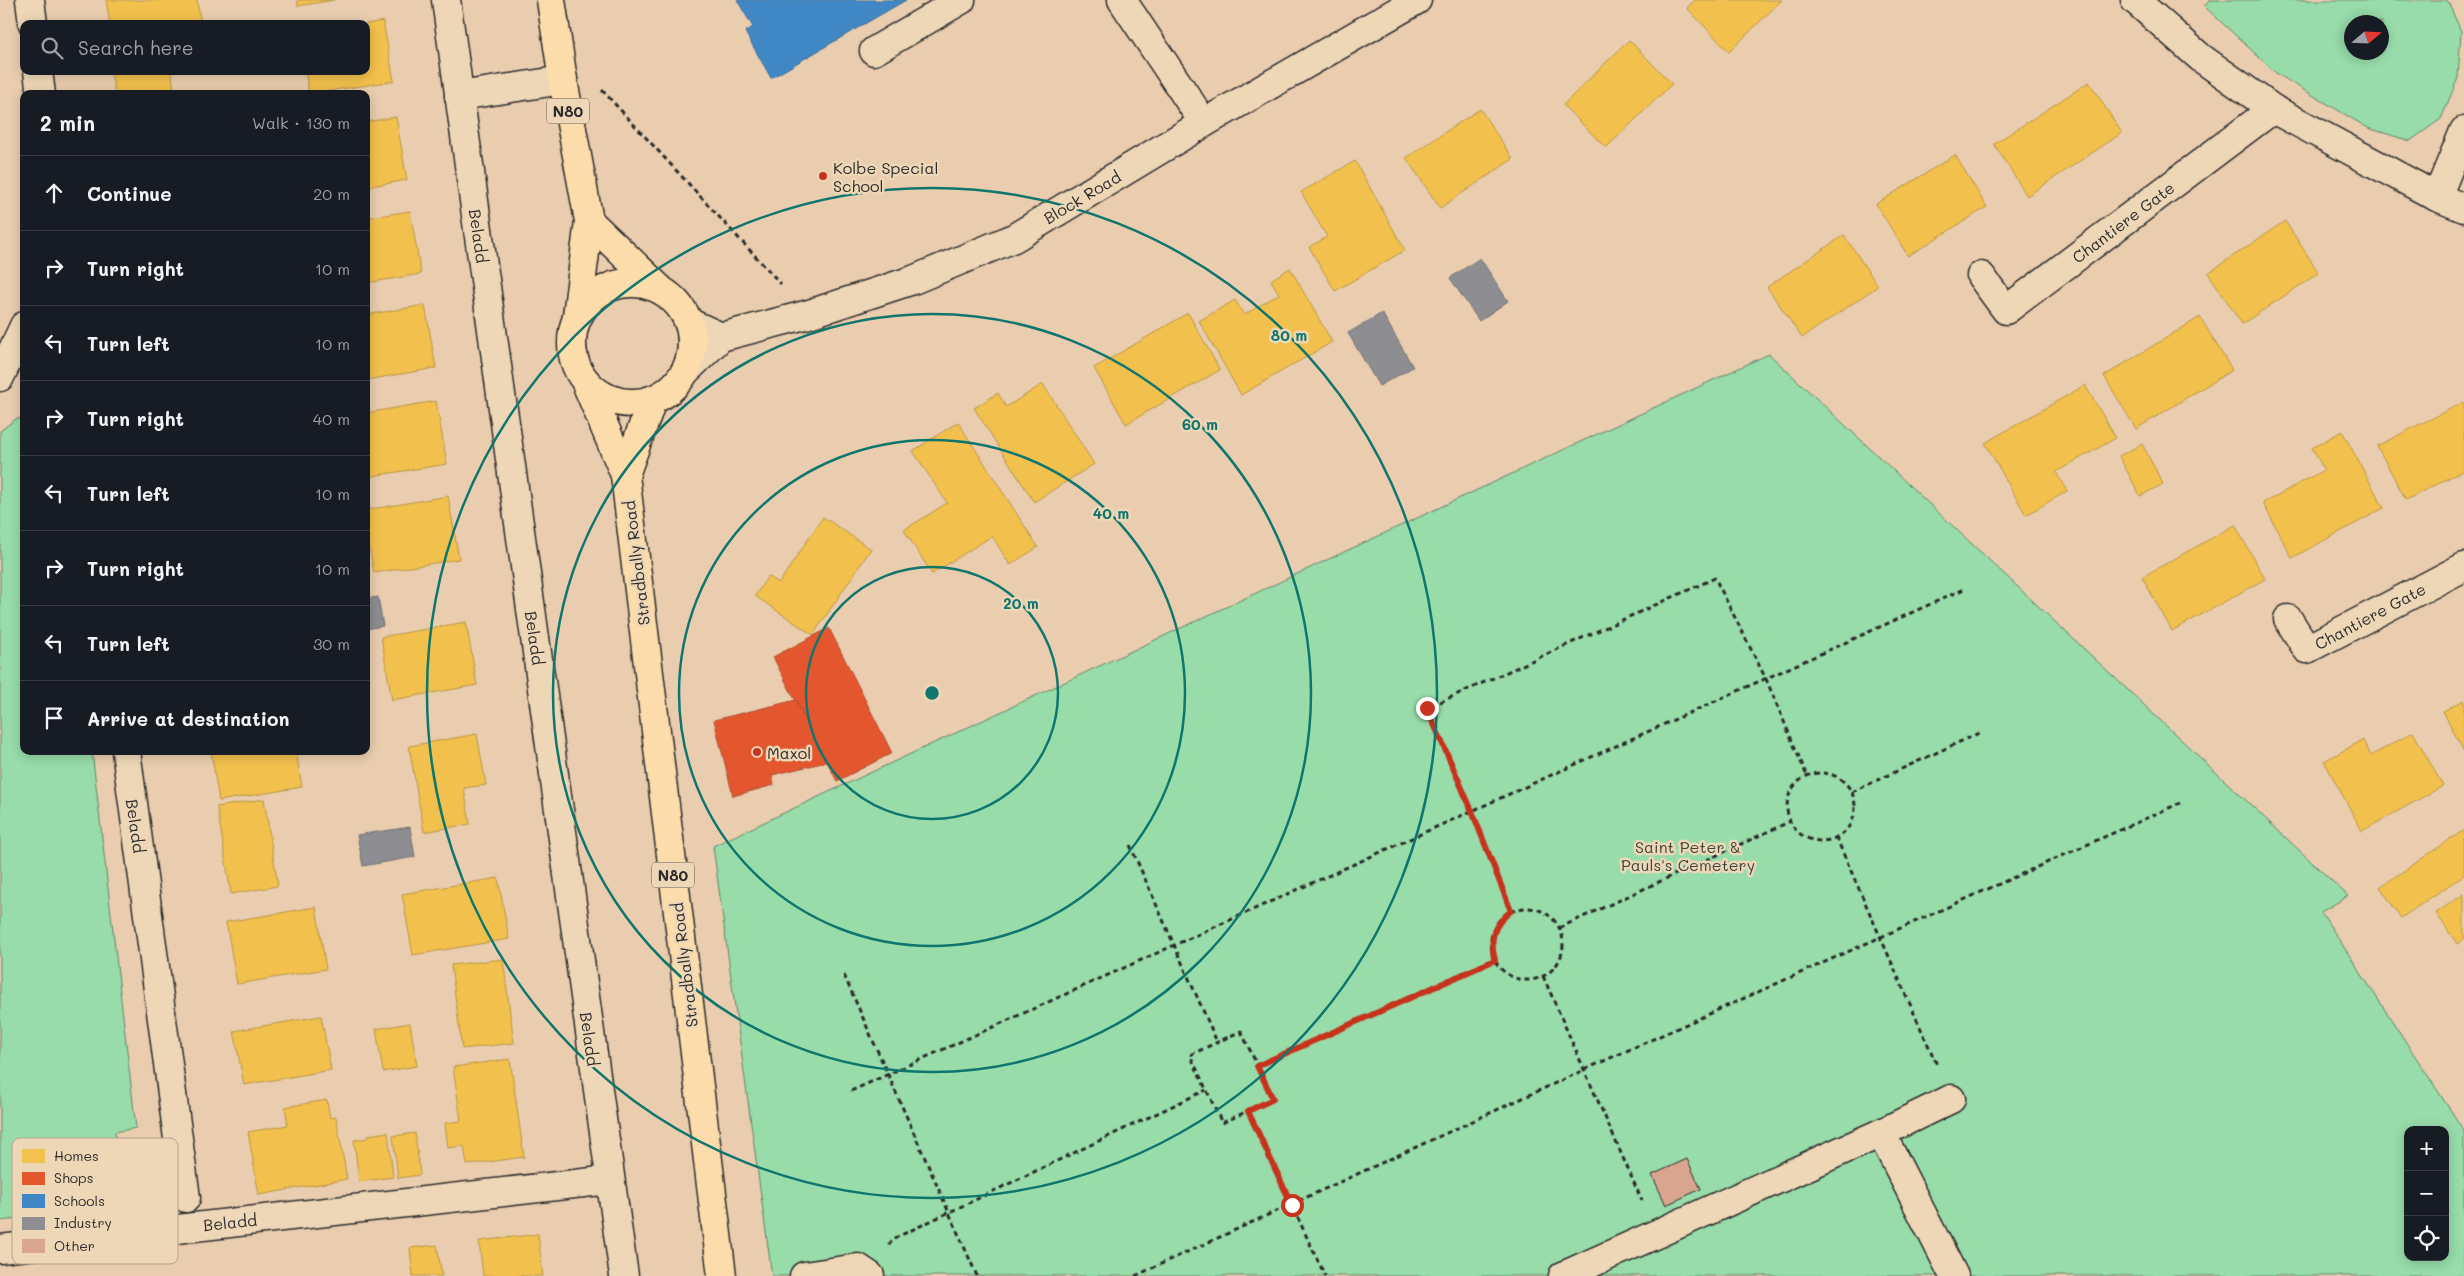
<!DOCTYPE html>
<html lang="en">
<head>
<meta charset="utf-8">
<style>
	body { margin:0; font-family:Mali,sans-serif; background:#242831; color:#f1f3f6 }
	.controls { position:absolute; right:15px; bottom:15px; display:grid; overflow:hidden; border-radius:10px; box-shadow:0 2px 12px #0003 }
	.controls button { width:45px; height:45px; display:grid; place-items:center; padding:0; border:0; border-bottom:1px solid #363941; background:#171b24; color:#f1f3f6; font:25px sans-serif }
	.compass { position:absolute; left:2344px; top:15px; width:45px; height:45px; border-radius:50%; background:#171b24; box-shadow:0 2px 12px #0003; rotate:71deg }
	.stop { position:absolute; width:15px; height:15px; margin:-11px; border:4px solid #c8321e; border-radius:50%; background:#fff }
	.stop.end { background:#c8321e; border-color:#fff; box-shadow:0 1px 5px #0008 }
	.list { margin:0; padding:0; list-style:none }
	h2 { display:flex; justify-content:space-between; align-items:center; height:65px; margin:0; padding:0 20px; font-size:21px }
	h2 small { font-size:16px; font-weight:400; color:#9ea1a6 }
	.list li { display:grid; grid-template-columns:32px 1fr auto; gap:15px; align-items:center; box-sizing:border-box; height:75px; padding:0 20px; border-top:1px solid #363941 }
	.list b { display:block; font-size:19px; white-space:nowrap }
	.list em { font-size:16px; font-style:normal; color:#9ea1a6 }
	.icon { flex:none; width:28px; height:28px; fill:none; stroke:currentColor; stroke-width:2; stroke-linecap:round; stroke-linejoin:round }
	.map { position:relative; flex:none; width:2464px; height:1276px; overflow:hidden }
	.search { position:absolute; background:#171b24; box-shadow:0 2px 12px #0003; left:20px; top:20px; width:350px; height:55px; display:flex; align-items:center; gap:12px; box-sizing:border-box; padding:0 18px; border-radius:10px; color:#9ea1a6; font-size:19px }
	.panel { position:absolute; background:#171b24; box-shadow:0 2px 12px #0003; left:20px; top:90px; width:350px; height:665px; border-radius:10px }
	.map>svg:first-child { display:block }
</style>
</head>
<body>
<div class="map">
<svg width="2464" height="1276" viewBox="0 0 2464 1276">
	<rect width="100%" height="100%" fill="#eacdaf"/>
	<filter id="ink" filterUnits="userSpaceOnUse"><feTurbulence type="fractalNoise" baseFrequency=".02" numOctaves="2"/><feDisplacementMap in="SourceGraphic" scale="10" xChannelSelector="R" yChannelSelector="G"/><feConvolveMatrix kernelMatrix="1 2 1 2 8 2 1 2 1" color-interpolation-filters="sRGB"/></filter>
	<g filter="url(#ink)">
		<g fill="#97dca9" stroke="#61846a" fill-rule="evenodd">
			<path d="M2211,0H2447L2461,31L2458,78L2441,119L2410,141L2368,128L2277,74L2204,6ZM2352,22H2382V52H2352Z"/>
			<path d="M1769,354L2348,896L2321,912L2464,1131V1276H772L713,846ZM2408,1130H2445V1257H2408Z"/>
			<polygon points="24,418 24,751 92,751 136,1128 115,1132 120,1208 0,1221 0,431 16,419"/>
		</g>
		<g fill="#f2c14e" stroke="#b69444">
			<polygon points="106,0 197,0 201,24 110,24"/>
			<polygon points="297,0 334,0 298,6"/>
			<polygon points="1695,0 1782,0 1729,52 1687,8"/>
			<polygon points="383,21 394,81 309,94 305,71 366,71 366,24"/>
			<polygon points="1629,40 1672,84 1606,148 1563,105"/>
			<polygon points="111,71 171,71 175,94 115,94"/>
			<polygon points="2089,82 2122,133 2027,196 1994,144"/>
			<polygon points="1480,109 1513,159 1440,208 1406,158"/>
			<polygon points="396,117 407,180 366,187 366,122"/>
			<polygon points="1955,155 1987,207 1908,256 1876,204"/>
			<polygon points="1355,161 1405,250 1335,291 1309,247 1327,237 1301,192"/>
			<polygon points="410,211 421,274 366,283 366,218"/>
			<polygon points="2285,221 2319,273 2242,324 2208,273"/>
			<polygon points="1844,235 1878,286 1802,338 1767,287"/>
			<polygon points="1290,268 1332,342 1241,395 1199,321 1235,300 1244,315 1279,294 1271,280"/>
			<polygon points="425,305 436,368 366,380 366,315"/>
			<polygon points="1188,313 1220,370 1126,424 1094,368"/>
			<polygon points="2200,317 2232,370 2136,429 2104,376"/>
			<polygon points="1043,384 1094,464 1034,502 974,408 998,393 1006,407"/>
			<polygon points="2085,385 2116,438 2056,472 2067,491 2026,515 1985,443"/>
			<polygon points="436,401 447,464 366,477 366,413"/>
			<polygon points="2464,402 2464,470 2406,500 2377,446"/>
			<polygon points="958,422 1038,547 1010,565 992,536 932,574 904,530 947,503 913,451"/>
			<polygon points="2342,431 2384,508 2292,558 2263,503 2324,470 2312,448"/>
			<polygon points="2142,444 2163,484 2140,496 2119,456"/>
			<polygon points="448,496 459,559 374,573 366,529 366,510"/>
			<polygon points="823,517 871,549 813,635 755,596 768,576 779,583"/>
			<polygon points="2235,525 2265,579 2172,631 2142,577"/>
			<polygon points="466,622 477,685 392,700 381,637"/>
			<polygon points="2464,700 2464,752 2443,711"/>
			<polygon points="2413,732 2443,786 2362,831 2324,761 2363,740 2371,756"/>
			<polygon points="477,734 486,785 464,788 470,824 424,832 409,746"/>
			<polygon points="211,751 296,751 302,787 219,801"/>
			<polygon points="264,799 278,886 231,894 217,807"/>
			<polygon points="2464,830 2464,875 2401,918 2380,887"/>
			<polygon points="498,878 509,939 413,955 402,894"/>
			<polygon points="2464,894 2464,939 2457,944 2436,913"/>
			<polygon points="316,907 326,969 237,984 226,922"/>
			<polygon points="503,959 514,1043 462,1049 451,965"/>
			<polygon points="321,1016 331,1070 244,1085 234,1031"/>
			<polygon points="410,1023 417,1066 383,1072 376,1029"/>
			<polygon points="510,1059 524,1157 467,1165 464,1146 448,1148 445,1123 461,1121 453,1067"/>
			<polygon points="327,1100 330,1118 336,1117 347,1179 259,1195 248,1132 288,1125 285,1107"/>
			<polygon points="388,1132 393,1177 359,1182 354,1140 368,1138 368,1135"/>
			<polygon points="415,1133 420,1175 398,1178 393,1136"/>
			<polygon points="538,1234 543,1276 483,1276 479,1241"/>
			<polygon points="437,1245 442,1276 413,1276 410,1248"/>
		</g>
		<g fill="#e4572e" stroke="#ac4a2d">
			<polygon points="829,628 892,753 837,781 773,657"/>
			<polygon points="796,700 826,762 772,775 774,785 733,796 714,720"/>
		</g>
		<polygon fill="#3f88c5" stroke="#396c97" points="737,0 906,0 771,78 745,32 753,27"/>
		<g fill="#8d8d92" stroke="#707073">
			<polygon points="1480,258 1508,301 1479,321 1450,278"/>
			<polygon points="1382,313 1413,367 1379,386 1348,333"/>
			<polygon points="378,597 383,626 366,629 366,599"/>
			<polygon points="410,827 415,857 363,866 357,835"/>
		</g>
		<polygon fill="#d9a58e" stroke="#2b2b2b" points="1687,1159 1701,1189 1666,1205 1652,1175"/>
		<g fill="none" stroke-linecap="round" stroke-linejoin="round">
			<g stroke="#2b2b2b" stroke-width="31">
				<g id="minor">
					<polyline points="30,0 33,24"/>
					<polyline points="446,0 624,1276"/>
					<polyline points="1122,0 1204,123"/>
					<polyline points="2135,0 2201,58 2273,109 2437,197 2464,208"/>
					<polyline points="874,51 961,0"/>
					<polyline points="38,71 41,94"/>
					<polyline points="459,96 563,80"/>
					<polyline points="2437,197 2464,131"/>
					<polyline points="1981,276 2006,310 2273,109"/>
					<polyline points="690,323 721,337"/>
					<polyline points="687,370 721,337 809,314 913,280 1014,238 1204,123 1417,0"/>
					<polyline points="0,377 24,326"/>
					<polyline points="2288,619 2307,649 2464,567"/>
					<polyline points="126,751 186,1198"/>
					<polyline points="1881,1133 1954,1276"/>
					<polyline points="0,1249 610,1180"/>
					<polyline points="804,1276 858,1268 870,1276"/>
					<polyline points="1563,1276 1881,1133 1951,1099"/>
				</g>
			</g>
			<g stroke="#2b2b2b" stroke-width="31">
				<g id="major">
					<polyline points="551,0 563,80 589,221 577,316"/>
					<polyline points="589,221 659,288"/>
					<circle cx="632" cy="343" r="60"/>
					<polyline points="586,383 625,475 722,1276"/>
					<polyline points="625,475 652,401"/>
				</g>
			</g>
			<g stroke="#2b2b2b" stroke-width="3" stroke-dasharray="5 4" stroke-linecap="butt">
				<polyline points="602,90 781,284"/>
				<circle cx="1821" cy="807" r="34"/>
				<polyline points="1852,792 1981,732"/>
				<polyline points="1836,837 1937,1065"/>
				<polyline points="1130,845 1217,1042"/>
				<circle cx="1527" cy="944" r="36"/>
				<polyline points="1511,911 1472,811 1427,708 1715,578 1766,679 1807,776"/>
				<polyline points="1559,928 1791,821"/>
				<polyline points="844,975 977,1276"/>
				<polyline points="1543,976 1642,1201"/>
				<polygon points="1241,1031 1273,1099 1222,1123 1190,1055"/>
				<polyline points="1257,1066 1495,959"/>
				<polyline points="851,1091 1964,589"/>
				<polyline points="1248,1111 1325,1276"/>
				<polyline points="888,1245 897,1237 1206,1090"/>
				<polyline points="1135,1276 1586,1069 2180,803"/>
			</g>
			<use href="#minor" stroke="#eed7b7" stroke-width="28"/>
			<use href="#major" stroke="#fddcac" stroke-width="28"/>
		</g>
	</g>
	<g fill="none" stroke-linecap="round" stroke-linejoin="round" filter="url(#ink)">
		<path stroke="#c8321e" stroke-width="6" d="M1292,1205L1248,1111L1273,1099L1257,1066L1495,960C1489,938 1493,925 1511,911L1472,811L1427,708"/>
	</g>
	<g fill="none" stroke="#0f766e" stroke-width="2.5">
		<circle cx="932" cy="693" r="126"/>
		<circle cx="932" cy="693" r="253"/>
		<circle cx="932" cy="693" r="379"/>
		<circle cx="932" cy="693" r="505"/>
	</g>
	<g fill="#c8321e" stroke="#eed7b7" stroke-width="2">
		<circle cx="823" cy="176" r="5"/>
		<circle cx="757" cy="752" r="5"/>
	</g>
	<g text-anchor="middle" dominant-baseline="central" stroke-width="5" stroke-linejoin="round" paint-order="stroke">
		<g fill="#eed7b7" stroke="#665f55" stroke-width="1">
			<rect x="547" y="98.5" width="42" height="25" rx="4"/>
			<rect x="652" y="862.5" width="42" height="25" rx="4"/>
		</g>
		<g font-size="15" font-weight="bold" fill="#2b2b2b">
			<text x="568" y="111">N80</text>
			<text x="673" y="875">N80</text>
		</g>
		<g font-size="16" fill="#2b2b2b" stroke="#eed7b7" text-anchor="start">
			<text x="833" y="167">Kolbe Special<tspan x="833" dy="18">School</tspan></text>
			<text x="767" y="752">Maxol</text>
		</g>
		<g font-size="16" fill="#2b2b2b" stroke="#eed7b7">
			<text transform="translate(1082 197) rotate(-31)">Block Road</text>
			<text transform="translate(2123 222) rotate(-37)">Chantiere Gate</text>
			<text transform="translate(479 236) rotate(82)">Beladd</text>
			<text transform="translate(636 563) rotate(-97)">Stradbally Road</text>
			<text transform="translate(2370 616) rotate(-28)">Chantiere Gate</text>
			<text transform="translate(535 638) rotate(82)">Beladd</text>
			<text transform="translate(136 826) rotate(82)">Beladd</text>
			<text transform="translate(684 965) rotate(-97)">Stradbally Road</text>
			<text transform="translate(590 1039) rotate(82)">Beladd</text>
			<text transform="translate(230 1222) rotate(-6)">Beladd</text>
		</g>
		<g font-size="16" fill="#3b463e" stroke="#eed7b7">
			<text x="1688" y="846">Saint Peter &amp;<tspan x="1688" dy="18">Pauls's Cemetery</tspan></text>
		</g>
	</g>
	<rect x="12" y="1138" width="166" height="126" rx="8" fill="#eed7b7" stroke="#b4a38d" stroke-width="1"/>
	<rect x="22" y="1149" width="23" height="14" fill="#f2c14e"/>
	<rect x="22" y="1172" width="23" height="13" fill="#e4572e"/>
	<rect x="22" y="1194" width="23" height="14" fill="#3f88c5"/>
	<rect x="22" y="1217" width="23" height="13" fill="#8d8d92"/>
	<rect x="22" y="1239" width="23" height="14" fill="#d9a58e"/>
	<g font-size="14" fill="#2b2b2b">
		<text x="54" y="1161">Homes</text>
		<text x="54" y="1183">Shops</text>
		<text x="54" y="1206">Schools</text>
		<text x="54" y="1228">Industry</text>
		<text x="54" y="1251">Other</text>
	</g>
	<circle cx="932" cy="693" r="8" fill="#0f766e" stroke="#eed7b7" stroke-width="2.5"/>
	<g font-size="15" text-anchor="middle" font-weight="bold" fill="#0f766e" stroke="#eed7b7" stroke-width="5" stroke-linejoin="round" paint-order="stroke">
		<text x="1289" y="341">80 m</text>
		<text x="1200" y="430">60 m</text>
		<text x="1111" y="519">40 m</text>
		<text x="1021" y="609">20 m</text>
	</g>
</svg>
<div class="controls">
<button>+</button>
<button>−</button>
<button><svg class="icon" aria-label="locate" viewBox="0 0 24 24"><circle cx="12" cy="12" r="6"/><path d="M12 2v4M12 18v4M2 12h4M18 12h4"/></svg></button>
</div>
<svg class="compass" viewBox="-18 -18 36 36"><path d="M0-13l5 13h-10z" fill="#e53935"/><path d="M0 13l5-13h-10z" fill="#9ea1a6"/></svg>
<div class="stop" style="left:1292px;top:1205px"></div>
<div class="stop end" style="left:1427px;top:708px"></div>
<div class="search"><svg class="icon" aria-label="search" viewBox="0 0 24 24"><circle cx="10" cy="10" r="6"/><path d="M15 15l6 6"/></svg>Search here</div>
<section class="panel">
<h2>2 min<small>Walk · 130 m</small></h2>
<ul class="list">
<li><svg class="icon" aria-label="ahead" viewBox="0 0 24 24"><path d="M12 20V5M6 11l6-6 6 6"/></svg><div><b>Continue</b></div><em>20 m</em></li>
<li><svg class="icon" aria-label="right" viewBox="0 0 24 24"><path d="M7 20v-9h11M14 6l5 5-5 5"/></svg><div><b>Turn right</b></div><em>10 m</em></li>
<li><svg class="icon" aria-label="left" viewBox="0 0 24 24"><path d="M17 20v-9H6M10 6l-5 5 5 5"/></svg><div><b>Turn left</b></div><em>10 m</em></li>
<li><svg class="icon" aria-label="right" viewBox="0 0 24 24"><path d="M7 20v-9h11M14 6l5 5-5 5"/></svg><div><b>Turn right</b></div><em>40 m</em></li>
<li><svg class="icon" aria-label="left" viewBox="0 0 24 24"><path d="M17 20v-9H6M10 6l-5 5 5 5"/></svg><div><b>Turn left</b></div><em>10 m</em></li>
<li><svg class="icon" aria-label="right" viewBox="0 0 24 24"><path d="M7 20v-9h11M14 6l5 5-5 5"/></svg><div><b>Turn right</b></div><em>10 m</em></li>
<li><svg class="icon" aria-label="left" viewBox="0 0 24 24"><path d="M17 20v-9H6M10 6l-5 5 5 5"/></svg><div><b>Turn left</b></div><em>30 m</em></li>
<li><svg class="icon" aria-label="arrive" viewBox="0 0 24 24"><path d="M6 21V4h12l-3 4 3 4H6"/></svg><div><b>Arrive at destination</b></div></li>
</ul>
</section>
</div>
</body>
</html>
